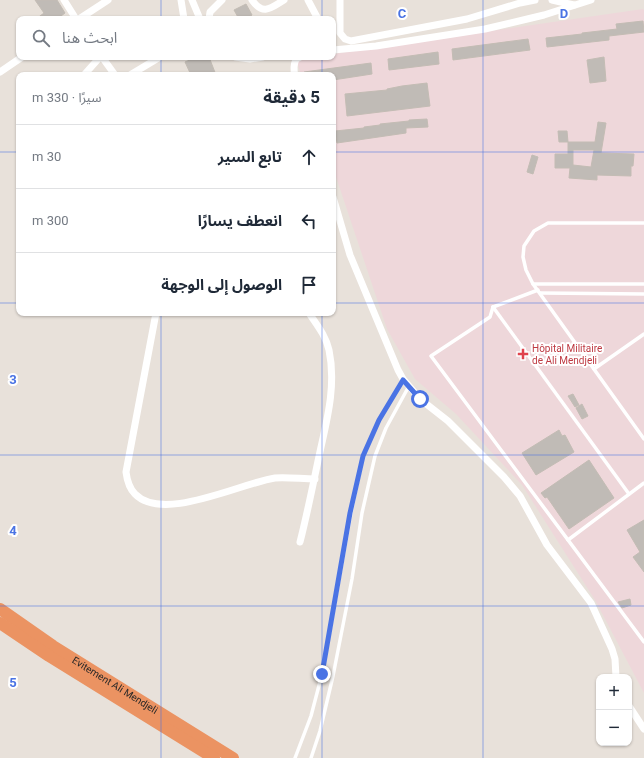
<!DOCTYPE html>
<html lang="ar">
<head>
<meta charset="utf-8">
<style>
	body { margin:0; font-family:Roboto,"Noto Sans Arabic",sans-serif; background:#f2f2f3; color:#1f2937; direction:rtl }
	.controls { position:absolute; right:12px; bottom:12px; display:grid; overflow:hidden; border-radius:8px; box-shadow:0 1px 3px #0004 }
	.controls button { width:36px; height:36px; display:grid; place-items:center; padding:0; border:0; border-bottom:1px solid #e0e1e3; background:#fff; color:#1f2937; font:20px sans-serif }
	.stop { position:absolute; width:12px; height:12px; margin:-9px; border:3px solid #4a73e4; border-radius:50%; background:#fff }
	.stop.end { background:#4a73e4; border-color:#fff; box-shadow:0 1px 4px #0008 }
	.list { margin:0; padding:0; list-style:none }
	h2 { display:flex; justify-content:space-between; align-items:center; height:52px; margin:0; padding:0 16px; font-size:17px }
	h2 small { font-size:13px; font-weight:400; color:#747a83 }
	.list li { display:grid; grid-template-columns:26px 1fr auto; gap:12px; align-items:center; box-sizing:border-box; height:64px; padding:0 16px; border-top:1px solid #e0e1e3 }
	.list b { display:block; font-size:15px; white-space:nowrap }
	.list em { font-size:13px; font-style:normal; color:#747a83 }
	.icon { flex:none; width:22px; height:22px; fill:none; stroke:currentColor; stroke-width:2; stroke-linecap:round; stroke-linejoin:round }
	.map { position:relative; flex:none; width:644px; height:758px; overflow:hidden; direction:ltr }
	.search { position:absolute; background:#fff; box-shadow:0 1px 3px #0004; left:16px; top:16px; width:320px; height:44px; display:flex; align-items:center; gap:10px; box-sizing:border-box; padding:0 14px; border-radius:8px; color:#747a83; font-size:15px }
	.panel { position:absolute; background:#fff; box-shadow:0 1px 3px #0004; left:16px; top:72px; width:320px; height:244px; border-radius:8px; direction:rtl }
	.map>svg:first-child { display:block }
</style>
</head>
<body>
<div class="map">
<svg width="644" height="758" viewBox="0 0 644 758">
	<rect width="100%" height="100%" fill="#e8e1da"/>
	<polygon fill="#eed7da" points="643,9 644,10 644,693 595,600 522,485 456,414 415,379 387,329 333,168 333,75 301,75 296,59 311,57 333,57 333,54"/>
	<g fill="#c0bbb6" stroke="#c3bcb4" fill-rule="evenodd">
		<polygon points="35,0 57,0 65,13 57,19 36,19 44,13"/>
		<polygon points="246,4 252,15 245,19 239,19 234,10"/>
		<polygon points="643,21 644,32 609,36 609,40 547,47 546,38 582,34 582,33 617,29 616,24"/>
		<polygon points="528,39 530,50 453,60 452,49"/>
		<polygon points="438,52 439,64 389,70 388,59"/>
		<polygon points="197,57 209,57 216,75 191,75 185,62"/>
		<polygon points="604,57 606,81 590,83 587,60"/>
		<polygon points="371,63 372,74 333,80 333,75 304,75 304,72"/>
		<polygon points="427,83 430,106 347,116 345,94 387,90 387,89 402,86"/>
		<polygon points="427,119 428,127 406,128 406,133 337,143 335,131 364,128 364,127 380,125 380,124 409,121 409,120"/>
		<path d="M598,122L606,123L601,153L634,154L633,166H631V176L597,175V180L569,178L570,168H555V154H568V142H595ZM573,150H594L591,167L573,165Z"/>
		<polygon points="558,131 567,131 568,142 559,142"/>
		<polygon points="532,155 538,157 533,174 527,172"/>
		<polygon points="573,394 579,405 575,407 568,396"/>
		<polygon points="582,404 588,416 582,419 576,408"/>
		<polygon points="559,430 562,436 565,435 574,452 536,475 522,453"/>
		<polygon points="589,460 614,498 569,529 547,497 545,498 541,493"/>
		<polygon points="644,520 644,572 633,557 640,552 627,530"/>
		<polygon points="630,599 631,605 622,608 618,602"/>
	</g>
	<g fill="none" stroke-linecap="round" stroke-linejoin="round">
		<g stroke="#fff" stroke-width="3.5">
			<polyline points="644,223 548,223 534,231 524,246 523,257 526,270 533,284 644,439"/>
			<polyline points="533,284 644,284"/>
			<polyline points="540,293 644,294"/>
			<polyline points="493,307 490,317 431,356 644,642"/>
			<polyline points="493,307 629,494"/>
			<polyline points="493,307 538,290"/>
			<polyline points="594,369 644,334"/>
			<polyline points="568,540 644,483"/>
			<polyline points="295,758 311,716 322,674 351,513 363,456 379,420 403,379"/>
			<polyline points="311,758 320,731 333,676 352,579 362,513 375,456 386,428 409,386"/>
		</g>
		<g stroke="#fff" stroke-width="7">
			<polyline points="64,0 76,19"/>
			<polyline points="181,0 184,19"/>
			<polyline points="192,0 200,19"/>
			<path d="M252,0C263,16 271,8 284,0"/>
			<polyline points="308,0 318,19"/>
			<polyline points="340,0 340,33 345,39 351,41 467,19 520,3 535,0"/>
			<polyline points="552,0 574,5"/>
			<polyline points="79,19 108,0"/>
			<polyline points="209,19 210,12 222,0"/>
			<polyline points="333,50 376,46 485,29 544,15 591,0"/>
			<polyline points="102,57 115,75"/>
			<polyline points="235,57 250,59 263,57"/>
			<polyline points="0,72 22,57"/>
			<polyline points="84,75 100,57"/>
			<polyline points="130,75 160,57"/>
			<path d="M295,75C293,69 294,64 296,59L300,57"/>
			<polyline points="333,197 350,255 398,370 403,379 420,399 448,421 504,477 520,496 547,545 591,603 612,649 615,659 616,677"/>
			<path d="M156,313L126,472C127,480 129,488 135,494C163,523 241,483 275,478C288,477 302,479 315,479"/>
			<path d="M300,542C308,511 314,479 321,447C328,416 336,383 329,350C326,336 317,325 309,313"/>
			<polyline points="629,706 644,729"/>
		</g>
		<g stroke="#eb9362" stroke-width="12">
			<path id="s1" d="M0,609L53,646L233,758"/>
			<polyline points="0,623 49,656 214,758"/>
		</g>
	</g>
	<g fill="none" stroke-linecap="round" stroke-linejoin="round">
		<polyline stroke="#4a73e4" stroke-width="5" points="322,674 350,513 363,456 379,420 403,380 420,399"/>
	</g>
	<path fill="none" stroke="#4a73e4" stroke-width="1" stroke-opacity="0.55" d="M161,0V19M322,0V19M483,0V758M161,57V75M322,57V75M0,152H19M333,152H644M0,303H19M333,303H644M161,313V758M322,313V758M0,455H644M0,606H644"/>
	<path fill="#e0444e" stroke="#fff" stroke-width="1.5" d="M521 348h4v4h4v4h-4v4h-4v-4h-4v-4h4z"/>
	<g text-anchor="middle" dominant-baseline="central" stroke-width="4" stroke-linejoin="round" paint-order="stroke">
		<g font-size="10" fill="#be3a42" stroke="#fff" text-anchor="start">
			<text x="532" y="348">Hôpital Militaire<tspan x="532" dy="12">de Ali Mendjeli</tspan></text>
		</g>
		<g font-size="10" fill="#272727" stroke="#fff">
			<text stroke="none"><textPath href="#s1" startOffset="138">Evitement Ali Mendjeli</textPath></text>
		</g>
	</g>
	<g font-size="13" text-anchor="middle" font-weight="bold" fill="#4a73e4" stroke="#fff" stroke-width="4" stroke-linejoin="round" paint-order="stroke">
		<text x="402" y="18">C</text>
		<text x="564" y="18">D</text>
		<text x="13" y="384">3</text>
		<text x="13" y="535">4</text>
		<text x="13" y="687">5</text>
	</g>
</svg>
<div class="controls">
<button>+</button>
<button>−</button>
</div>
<div class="stop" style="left:420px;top:399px"></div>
<div class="stop end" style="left:322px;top:674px"></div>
<div class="search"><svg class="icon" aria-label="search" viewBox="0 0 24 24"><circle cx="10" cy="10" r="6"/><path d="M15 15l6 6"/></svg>ابحث هنا</div>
<section class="panel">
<h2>5 دقيقة<small>سيرًا · 330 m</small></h2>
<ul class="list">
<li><svg class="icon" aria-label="ahead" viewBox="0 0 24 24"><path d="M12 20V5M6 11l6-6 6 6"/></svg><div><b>تابع السير</b></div><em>30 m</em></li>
<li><svg class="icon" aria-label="left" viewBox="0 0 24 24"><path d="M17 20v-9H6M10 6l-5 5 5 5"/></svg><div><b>انعطف يسارًا</b></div><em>300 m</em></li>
<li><svg class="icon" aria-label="arrive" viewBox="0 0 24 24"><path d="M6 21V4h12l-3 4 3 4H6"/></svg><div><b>الوصول إلى الوجهة</b></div></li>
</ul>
</section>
</div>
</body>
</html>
